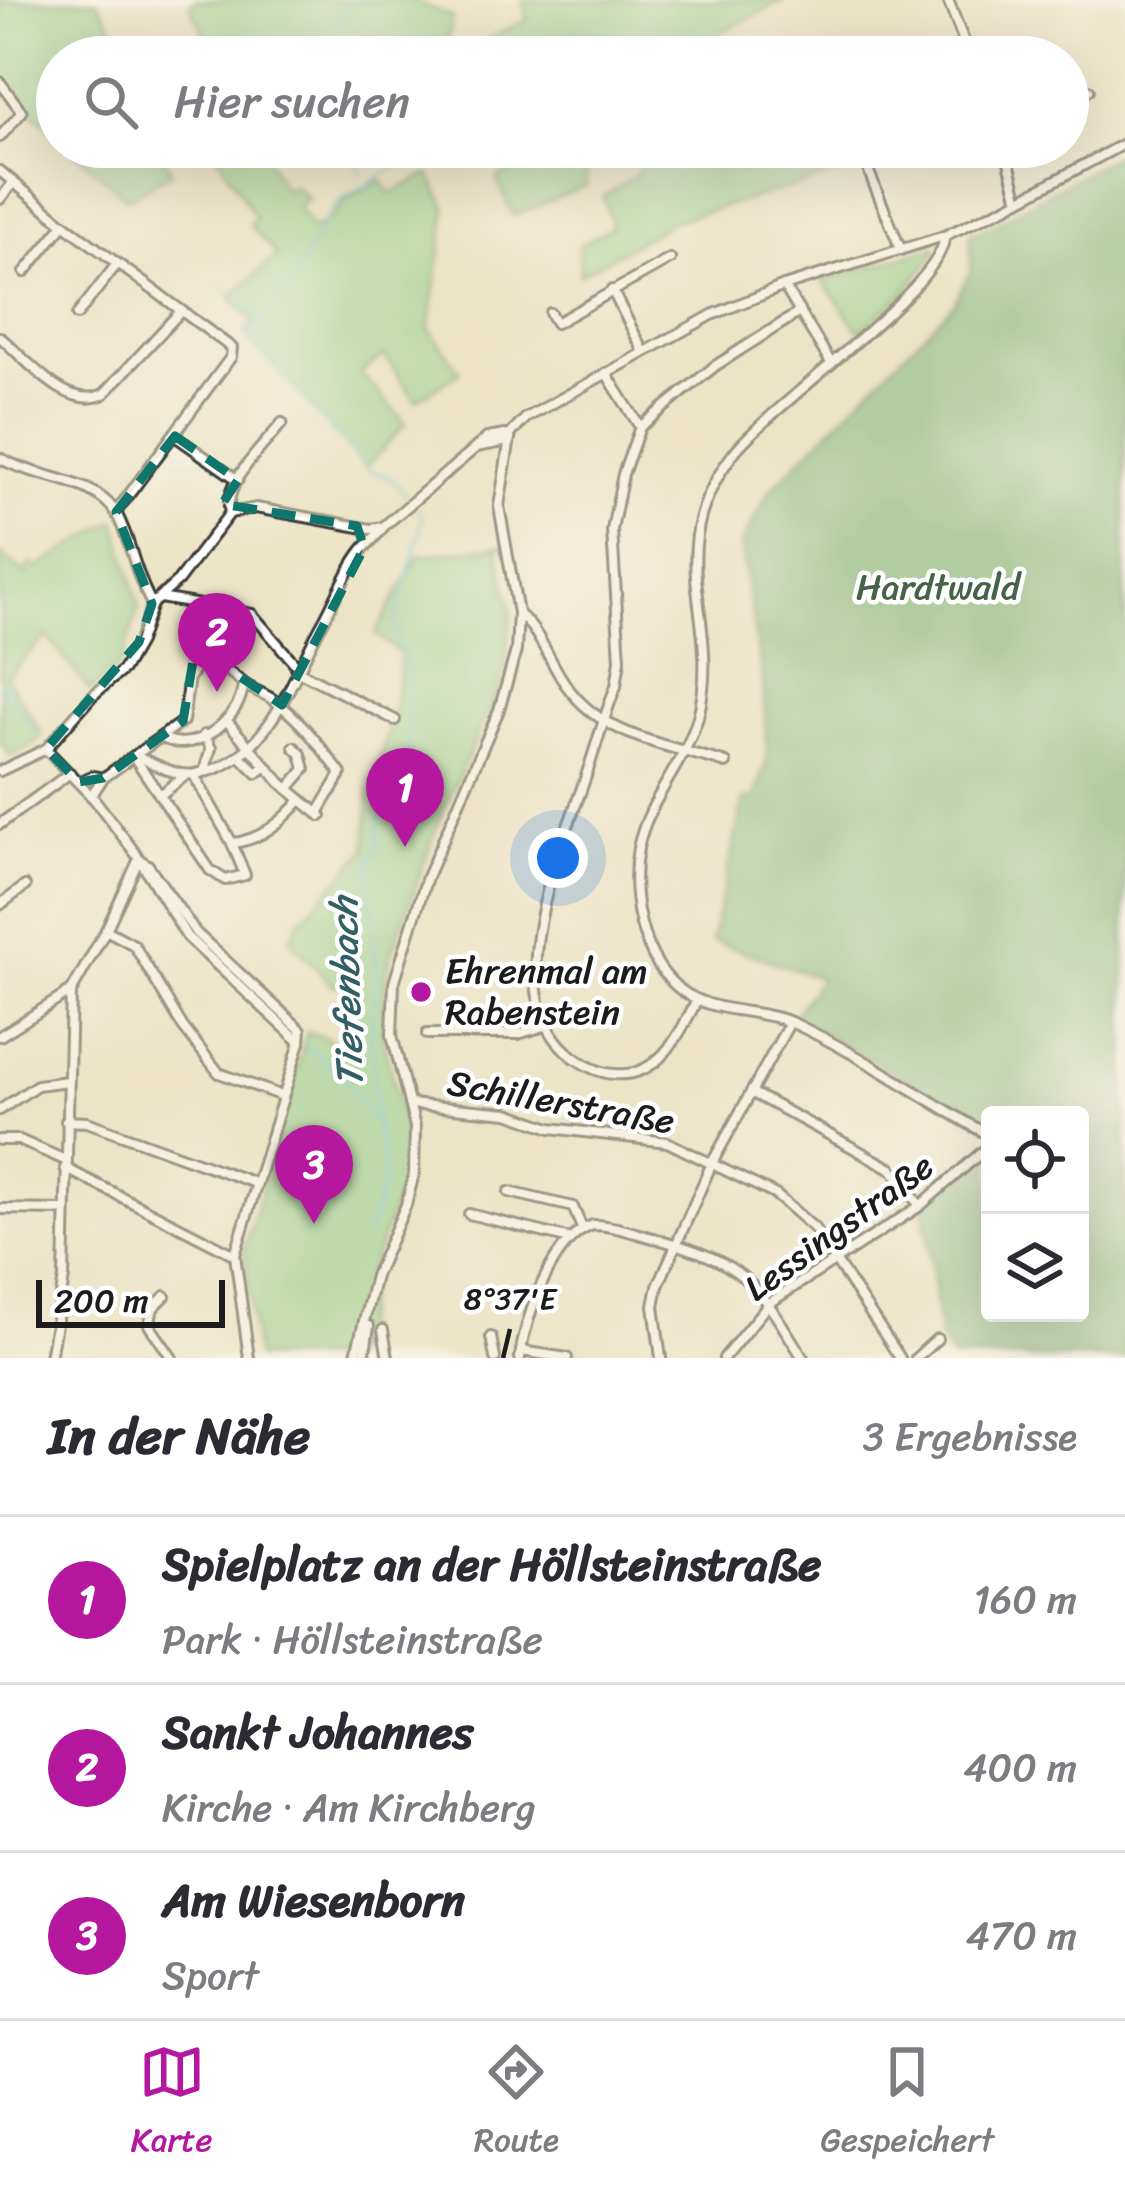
<!DOCTYPE html>
<html lang="de">
<head>
<meta charset="utf-8">
<style>
	body { margin:0; font-family:Sriracha,sans-serif; background:#f2f2f3; color:#2b2b33 }
	.controls { position:absolute; right:36px; bottom:36px; display:grid; overflow:hidden; border-radius:12px; box-shadow:0 12px 48px #0002 }
	.controls button { width:108px; height:108px; display:grid; place-items:center; padding:0; border:0; border-bottom:3px solid #e1e1e2; background:#fff; color:#2b2b33; font:60px sans-serif }
	.scale { position:absolute; left:36px; bottom:30px; width:189px; box-sizing:border-box; padding-left:12px; border:6px solid #1c1c1c; border-top:0; font-size:33px; line-height:42px; white-space:nowrap; color:#1c1c1c; -webkit-text-stroke:9px #fff; paint-order:stroke }
	.you { position:absolute; left:558px; top:858px; width:42px; height:42px; margin:-30px; border:9px solid #fff; border-radius:50%; background:#1a73e8; box-shadow:0 0 0 18px #1a73e833 }
	.badge { display:grid; place-items:center; width:78px; height:78px; border-radius:50%; background:#b5179e; color:#fff; font-size:39px; font-weight:700 }
	.pin { position:absolute; translate:-50% -99px; filter:drop-shadow(0 3px 6px #0008) }
	.pin::after { content:''; position:absolute; top:63px; width:42px; height:36px; background:inherit; clip-path:polygon(0 0,100% 0,50% 100%) }
	.list { margin:0; padding:0; list-style:none }
	h2 { display:flex; justify-content:space-between; align-items:center; height:156px; margin:0; padding:0 48px; font-size:51px }
	h2 small { font-size:39px; font-weight:400; color:#7c7c81 }
	.list li { display:grid; grid-template-columns:78px 1fr auto; gap:36px; align-items:center; box-sizing:border-box; height:168px; padding:0 48px; border-top:3px solid #e1e1e2 }
	.list b { display:block; font-size:45px; white-space:nowrap }
	.list p { margin:0; font-size:39px; white-space:nowrap; color:#7c7c81 }
	.list em { font-size:39px; font-style:normal; color:#7c7c81 }
	.icon { flex:none; width:66px; height:66px; fill:none; stroke:currentColor; stroke-width:2; stroke-linecap:round; stroke-linejoin:round }
	.map { position:relative; flex:none; width:1125px; height:1358px; overflow:hidden }
	.search { position:absolute; background:#fff; box-shadow:0 12px 48px #0002; left:36px; right:36px; top:36px; height:132px; display:flex; align-items:center; gap:30px; box-sizing:border-box; padding:0 42px; border-radius:66px; color:#7c7c81; font-size:45px }
	.sheet { height:660px; background:#fff }
	nav { display:flex; justify-content:space-around; align-items:center; box-sizing:border-box; height:168px; border-top:3px solid #e1e1e2; background:#fff; font-size:33px; color:#7c7c81 }
	nav a { display:grid; justify-items:center; gap:6px }
	nav .on { color:#b5179e }
	.map>svg:first-child { display:block }
</style>
</head>
<body>
<div class="map">
<svg width="1125" height="1358" viewBox="0 0 1125 1358">
	<rect width="100%" height="100%" fill="#fff"/>
	<filter id="ink" filterUnits="userSpaceOnUse"><feTurbulence type="fractalNoise" baseFrequency=".00833" numOctaves="2"/><feDisplacementMap in="SourceGraphic" scale="24" xChannelSelector="R" yChannelSelector="G"/><feConvolveMatrix kernelMatrix="1 2 1 2 8 2 1 2 1" color-interpolation-filters="sRGB"/></filter>
	<filter id="wash" filterUnits="userSpaceOnUse"><feTurbulence type="fractalNoise" baseFrequency=".004" numOctaves="4" result="noise"/><feDisplacementMap in="SourceGraphic" scale="48" xChannelSelector="R" yChannelSelector="G"/><feGaussianBlur stdDeviation="2.7" result="paint"/><feColorMatrix in="noise" values="0 0 0 0 0 0 0 0 0 0 0 0 0 0 0 0 0 1.4 0 .05"/><feComposite in="paint" operator="in"/></filter>
	<g filter="url(#wash)">
		<rect width="100%" height="100%" fill="#ece4c6"/>
		<g fill="#86cd89" stroke="#517452" stroke-width="3">
			<polygon points="0,0 97,0 124,45 115,57 57,57 57,135 0,83"/>
			<polygon points="194,0 412,0 452,17 445,57 217,57 190,6"/>
			<polygon points="523,0 785,0 673,57 632,57 638,41 574,31 563,44 550,45 543,57 450,57 527,20"/>
			<polygon points="70,147 157,147 172,172 127,199"/>
			<polygon points="213,147 260,147 285,191 293,185 308,198 297,207 313,230 332,217 344,202 381,180 390,193 430,174 447,209 429,328 460,372 416,401 384,355 360,373 406,423 366,468 244,334 254,322 230,297 277,255 249,225 256,219"/>
			<polygon points="546,147 599,147 587,154 586,186 513,216 497,179"/>
			<polygon points="639,147 728,147 742,172 812,147 896,147 865,166 673,221 580,275 579,245 612,226 603,197 638,174"/>
			<polygon points="935,247 937,251 902,296 860,331 822,281"/>
			<polygon points="116,520 139,607 121,664 90,691 47,636 6,677 42,733 38,741 12,757 0,742 0,553 26,574 31,564 37,568"/>
			<polygon points="504,546 498,549 512,613 504,677 438,823 390,959 385,985 383,1039 405,1126 405,1178 368,1275 364,1315 351,1358 256,1358 244,1250 307,1032 340,1043 353,1005 340,983 333,986 291,940 298,923 366,850 369,790 394,713 401,654 375,634 419,555"/>
		</g>
		<polygon fill="#6cb075" stroke="#446648" stroke-width="3" points="1125,149 1125,1358 952,1358 940,1340 923,1204 990,1145 990,1313 1080,1313 1080,1115 990,1115 990,1128 793,1017 820,978 711,941 744,798 754,800 767,759 763,683 740,546 770,490 954,303 971,270 970,233 990,226"/>
		<g fill="none" stroke-linecap="round" stroke-linejoin="round">
			<g stroke="#56c1d0" stroke-width="3">
				<polyline points="328,46 352,0"/>
				<polyline points="331,52 340,57"/>
				<polyline points="591,57 609,47"/>
				<polyline points="353,147 361,174"/>
				<polyline points="428,149 432,147"/>
				<polyline points="223,286 257,318"/>
				<polyline points="409,498 388,476 369,471 247,338 292,284 331,210 342,199 424,151"/>
				<polyline points="0,681 41,738"/>
				<polyline points="306,1046 346,1079 377,1127 385,1176 367,1235"/>
				<polyline points="377,1127 371,1034 377,973 369,867 378,845 380,810 408,753 408,670 399,648 396,615 420,533 422,517 417,508"/>
				<polyline points="344,1358 352,1348"/>
			</g>
		</g>
	</g>
	<g filter="url(#ink)">
		<g fill="none" stroke-linecap="round" stroke-linejoin="round">
			<g stroke="#3b3a36" stroke-width="14">
				<g id="minor">
					<polyline points="948,0 970,57"/>
					<polyline points="0,82 22,112 0,137"/>
					<polyline points="1068,102 1089,90"/>
					<polyline points="1005,147 1019,200"/>
					<polyline points="0,171 64,224 232,348 231,357 116,512"/>
					<polyline points="869,172 901,250"/>
					<polyline points="0,199 13,183"/>
					<path d="M944,236C948,283 767,408 733,454C657,555 724,617 698,717C685,764 648,799 638,848C628,899 644,975 696,999C725,1013 763,1010 793,1023C860,1054 926,1100 990,1136"/>
					<polyline points="25,272 64,224"/>
					<polyline points="784,286 831,363"/>
					<polyline points="612,290 644,352"/>
					<polyline points="550,313 556,323 670,259"/>
					<polyline points="77,315 117,264"/>
					<path d="M0,337C26,359 68,412 104,394L181,311"/>
					<polyline points="606,373 640,427"/>
					<polyline points="175,436 238,480"/>
					<polyline points="476,447 503,442 526,418 712,315 784,286 944,236 1006,207 1125,143"/>
					<path d="M0,458C34,479 96,477 117,515C132,543 135,576 152,604"/>
					<path d="M230,513C222,483 264,446 282,423"/>
					<polyline points="160,598 252,614 297,666"/>
					<polyline points="152,604 178,581 230,513 256,508 371,529 383,527 487,438 505,435 510,438"/>
					<path d="M519,614C542,634 548,660 566,685C603,738 669,745 726,763"/>
					<polyline points="296,670 395,720"/>
					<polyline points="226,720 281,783 321,816"/>
					<polyline points="204,735 211,748 204,772"/>
					<path d="M161,738C168,740 174,743 181,743C210,742 241,713 243,685"/>
					<polyline points="46,749 95,800 136,854 187,937 300,1042"/>
					<path d="M134,756C154,762 175,778 196,774C270,762 291,677 323,622C336,598 347,569 364,548C371,541 377,536 383,527"/>
					<polyline points="240,756 257,773 266,766"/>
					<polyline points="134,757 210,870 225,880 245,875 232,843 194,775"/>
					<polyline points="0,771 46,749 92,696 123,670 139,642 152,604"/>
					<polyline points="79,782 92,776 103,778"/>
					<polyline points="288,789 305,769 301,754 294,747"/>
					<polyline points="160,795 186,775"/>
					<path d="M91,796L103,778L183,721L189,677L199,664C221,664 227,670 242,682C250,690 265,693 275,701C301,720 322,748 341,774L318,813"/>
					<polyline points="0,824 70,773"/>
					<path d="M232,843C260,841 283,821 301,800"/>
					<polyline points="140,860 148,865 196,933 301,1030 300,1042"/>
					<polyline points="0,905 25,886"/>
					<polyline points="106,930 134,945 183,1027 219,1073 282,1096"/>
					<path d="M697,1000C680,1033 659,1079 614,1074C599,1073 584,1065 572,1056C496,996 558,856 584,782C595,750 604,717 616,686L620,660L612,530L623,474L640,427L715,366L798,313"/>
					<polyline points="427,1034 518,1034 545,1026"/>
					<polyline points="0,1036 70,992"/>
					<polyline points="751,1092 892,1169 920,1206"/>
					<polyline points="409,1104 508,1113 551,1128 667,1142 776,1195 814,1228 900,1358"/>
					<polyline points="0,1110 37,1085 68,1081"/>
					<polyline points="66,1121 87,1122 255,1183"/>
					<polyline points="0,1140 19,1140 65,1160"/>
					<polyline points="65,1168 235,1255"/>
					<polyline points="509,1192 573,1207 582,1228"/>
					<polyline points="0,1209 63,1210"/>
					<polyline points="469,1214 570,1239"/>
					<polyline points="165,1296 153,1308 149,1325 172,1358"/>
					<polyline points="383,1330 388,1358"/>
					<polyline points="491,1337 495,1358"/>
					<polyline points="521,1351 567,1358"/>
					<polyline points="50,1358 64,1278 71,992 106,930 139,859"/>
					<polyline points="249,1358 235,1255 300,1042"/>
					<polyline points="355,1358 375,1276 406,1205 414,1174 415,1127 392,1035 394,983 427,877 499,710 516,651 518,613 499,506 510,438"/>
					<polyline points="364,1358 369,1326"/>
					<path d="M520,1358C525,1318 552,1238 593,1225C615,1225 636,1234 657,1239C746,1263 756,1283 803,1358"/>
					<polyline points="661,1358 654,1306 658,1286 712,1163 790,1022"/>
					<polyline points="724,1358 769,1303 920,1206 990,1145"/>
					<polyline points="916,1358 937,1339"/>
				</g>
			</g>
			<use href="#minor" stroke="#fff" stroke-width="8"/>
		</g>
	</g>
	<path d="M0 0H1125V1358H0ZM175,436L238,480L222,504L357,526L364,548L282,705L227,668L193,661L183,721L103,778L79,782L46,749L139,642L152,604L116,512Z" fill="#ece4c6" fill-opacity=".55" fill-rule="evenodd"/>
	<path fill="none" stroke="#0f766e" stroke-width="9" stroke-dasharray="24 15" stroke-linejoin="round" d="M175,436L238,480L222,504L357,526L364,548L282,705L227,668L193,661L183,721L103,778L79,782L46,749L139,642L152,604L116,512Z"/>
	<path fill="none" stroke="#1c1c1c" stroke-width="4.5" d="M503,1358L510,1329"/>
	<circle fill="#b5179e" stroke="#fff" stroke-width="4.5" cx="421" cy="992" r="12"/>
	<g text-anchor="middle" dominant-baseline="central" stroke-width="9" stroke-linejoin="round" paint-order="stroke">
		<g font-size="36" fill="#466348" stroke="#fff">
			<text x="938" y="587">Hardtwald</text>
		</g>
		<g font-size="36" fill="#1c1c1c" stroke="#fff" text-anchor="start">
			<text x="445" y="971">Ehrenmal am<tspan x="445" dy="41">Rabenstein</tspan></text>
		</g>
		<g font-size="36" fill="#1c1c1c" stroke="#fff">
			<text transform="translate(561 1102) rotate(10)">Schillerstraße</text>
			<text transform="translate(839 1227) rotate(-36)">Lessingstraße</text>
		</g>
		<g font-size="39" font-style="italic" fill="#335e64" stroke="#fff">
			<text transform="translate(346 992) rotate(-92)">Tiefenbach</text>
		</g>
	</g>
	<g font-size="30" text-anchor="middle" fill="#1c1c1c" stroke="#fff" stroke-width="9" stroke-linejoin="round" paint-order="stroke">
		<text x="510" y="1309">8°37'E</text>
	</g>
</svg>
<div class="controls">
<button><svg class="icon" aria-label="locate" viewBox="0 0 24 24"><circle cx="12" cy="12" r="6"/><path d="M12 2v4M12 18v4M2 12h4M18 12h4"/></svg></button>
<button><svg class="icon" aria-label="layers" viewBox="0 0 24 24"><path d="M12 4l9 5-9 5-9-5zM3 14l9 5 9-5"/></svg></button>
</div>
<div class="scale">200 m</div>
<div class="you"></div>
<div class="pin badge" style="left:405px;top:847px">1</div>
<div class="pin badge" style="left:217px;top:692px">2</div>
<div class="pin badge" style="left:314px;top:1224px">3</div>
<div class="search"><svg class="icon" aria-label="search" viewBox="0 0 24 24"><circle cx="10" cy="10" r="6"/><path d="M15 15l6 6"/></svg>Hier suchen</div>
</div>
<section class="sheet">
<h2>In der Nähe<small>3 Ergebnisse</small></h2>
<ul class="list">
<li><span class="badge">1</span><div><b>Spielplatz an der Höllsteinstraße</b><p>Park · Höllsteinstraße</p></div><em>160 m</em></li>
<li><span class="badge">2</span><div><b>Sankt Johannes</b><p>Kirche · Am Kirchberg</p></div><em>400 m</em></li>
<li><span class="badge">3</span><div><b>Am Wiesenborn</b><p>Sport</p></div><em>470 m</em></li>
</ul>
</section>
<nav>
<a class="on"><svg class="icon" aria-label="map" viewBox="0 0 24 24"><path d="M3 6l6-2 6 2 6-2v14l-6 2-6-2-6 2zM9 4v14M15 6v14"/></svg>Karte</a>
<a><svg class="icon" aria-label="directions" viewBox="0 0 24 24"><path d="M12 3l9 9-9 9-9-9zM9 14v-3h6M13 9l2 2-2 2"/></svg>Route</a>
<a><svg class="icon" aria-label="saved" viewBox="0 0 24 24"><path d="M7 4h10v16l-5-4-5 4z"/></svg>Gespeichert</a>
</nav>
</body>
</html>
